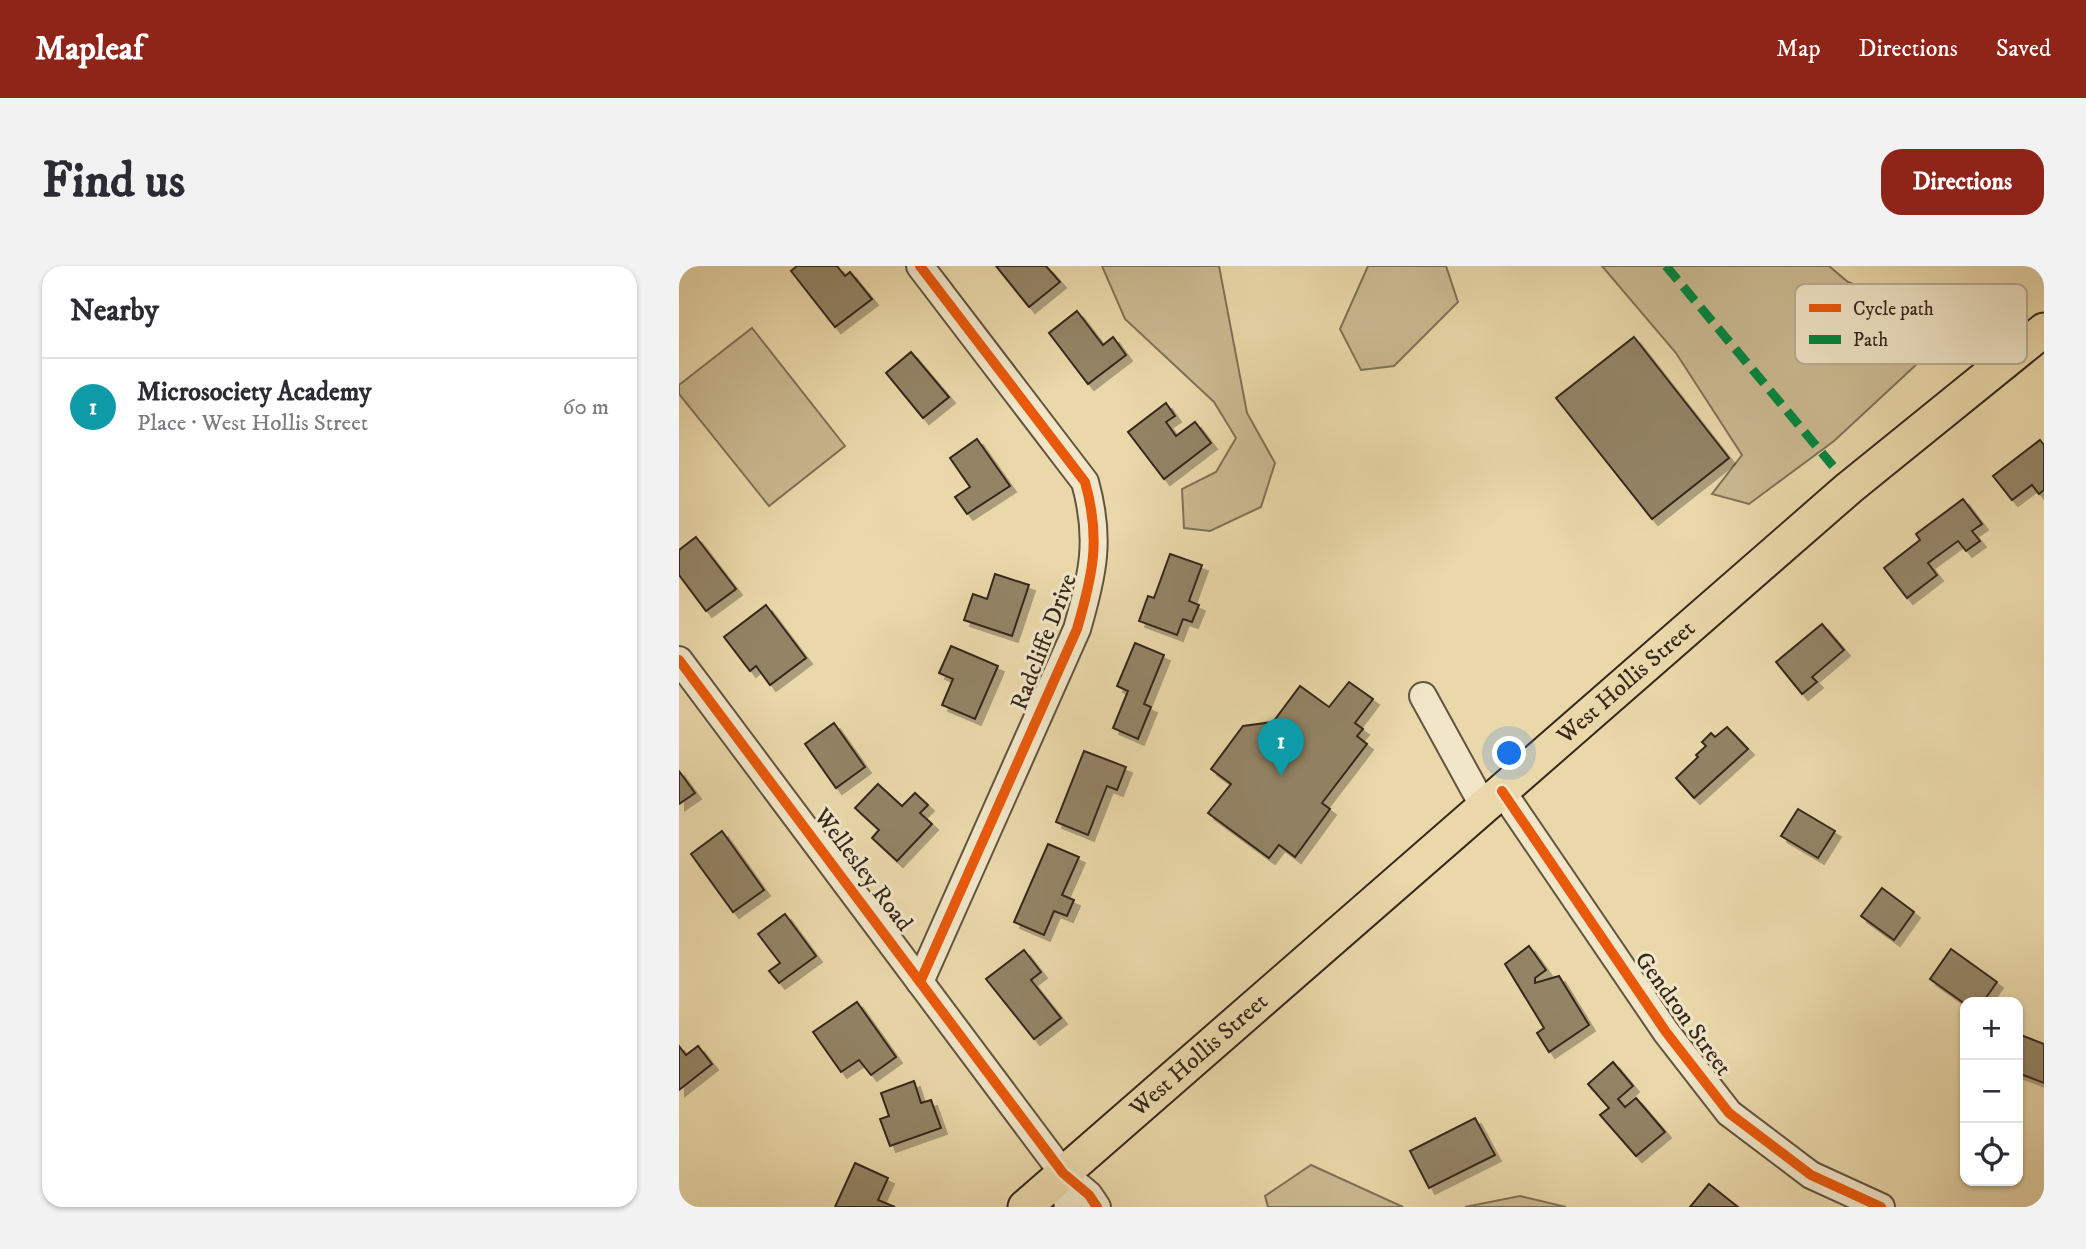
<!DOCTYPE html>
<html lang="en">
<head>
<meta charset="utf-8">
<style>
	body { margin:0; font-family:"IM FELL DW Pica",serif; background:#f2f2f3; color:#2b2b33 }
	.controls { position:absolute; right:21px; bottom:21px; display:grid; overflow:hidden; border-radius:14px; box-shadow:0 2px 5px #0004 }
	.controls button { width:63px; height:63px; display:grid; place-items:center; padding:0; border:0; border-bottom:2px solid #e1e1e2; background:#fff; color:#2b2b33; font:35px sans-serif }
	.you { position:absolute; left:831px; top:488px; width:24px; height:24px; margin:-18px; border:5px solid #fff; border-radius:50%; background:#1a73e8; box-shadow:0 0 0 10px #1a73e833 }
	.badge { display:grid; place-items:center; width:46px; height:46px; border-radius:50%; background:#8f2418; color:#fff; font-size:23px; font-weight:700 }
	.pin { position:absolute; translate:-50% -58px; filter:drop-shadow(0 2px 4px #0008) }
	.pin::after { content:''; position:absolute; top:37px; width:24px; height:21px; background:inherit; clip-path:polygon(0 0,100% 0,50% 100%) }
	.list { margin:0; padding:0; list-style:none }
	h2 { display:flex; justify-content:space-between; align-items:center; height:91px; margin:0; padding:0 28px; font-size:30px }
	h2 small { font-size:23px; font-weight:400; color:#7c7c81 }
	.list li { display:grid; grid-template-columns:46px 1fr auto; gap:21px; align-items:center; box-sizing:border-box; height:98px; padding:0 28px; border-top:2px solid #e1e1e2 }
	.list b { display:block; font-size:26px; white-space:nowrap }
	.list p { margin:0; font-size:23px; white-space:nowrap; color:#7c7c81 }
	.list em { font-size:23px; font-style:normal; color:#7c7c81 }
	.icon { flex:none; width:38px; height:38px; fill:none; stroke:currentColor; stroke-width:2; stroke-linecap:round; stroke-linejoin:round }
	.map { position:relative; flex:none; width:1365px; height:941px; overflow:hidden; border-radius:21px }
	header { display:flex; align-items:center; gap:42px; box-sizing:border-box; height:98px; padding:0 35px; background:#8f2418; color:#fff }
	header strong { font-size:33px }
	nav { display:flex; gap:38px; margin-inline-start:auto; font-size:24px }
	.intro { display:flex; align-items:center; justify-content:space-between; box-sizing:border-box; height:168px; padding:0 42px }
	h1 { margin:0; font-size:49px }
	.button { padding:18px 32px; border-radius:21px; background:#8f2418; color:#fff; font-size:24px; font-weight:700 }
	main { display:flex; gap:42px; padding:0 42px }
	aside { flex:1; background:#fff; border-radius:21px; box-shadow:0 2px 5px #0004 }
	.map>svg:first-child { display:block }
</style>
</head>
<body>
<header>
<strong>Mapleaf</strong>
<nav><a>Map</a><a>Directions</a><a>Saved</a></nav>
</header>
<div class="intro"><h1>Find us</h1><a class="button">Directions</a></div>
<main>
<aside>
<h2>Nearby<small></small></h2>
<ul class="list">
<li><span class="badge" style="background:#0f9aa8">1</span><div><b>Microsociety Academy</b><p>Place · West Hollis Street</p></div><em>60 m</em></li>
</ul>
</aside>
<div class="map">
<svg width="1365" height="941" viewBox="0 0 1365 941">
	<defs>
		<filter id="shadow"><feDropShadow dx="6" dy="6" stdDeviation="0" flood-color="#0004"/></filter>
	</defs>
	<rect width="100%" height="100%" fill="#ead8aa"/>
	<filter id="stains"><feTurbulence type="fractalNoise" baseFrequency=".00286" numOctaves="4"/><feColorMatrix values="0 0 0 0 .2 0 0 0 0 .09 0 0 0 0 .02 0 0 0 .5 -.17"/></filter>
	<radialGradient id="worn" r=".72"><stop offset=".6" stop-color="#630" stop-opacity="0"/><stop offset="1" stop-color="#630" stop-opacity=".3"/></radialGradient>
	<g fill="#cbba92" stroke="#807157" stroke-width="2">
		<polygon points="423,0 540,0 568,147 596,197 582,241 531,265 505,262 503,223 537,206 557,172 535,136 446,53"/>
		<polygon points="689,0 767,0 779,36 715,100 682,104 661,63"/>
		<polygon points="923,0 1150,0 1169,16 1256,48 1266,72 1155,175 1070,238 1033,228 1063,189 997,87"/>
		<polygon points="73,62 166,180 90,240 0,128 0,119"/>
		<polygon points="632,899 724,941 589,941 586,930"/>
		<polygon points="841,930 887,941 786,941"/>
	</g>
	<g fill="#938466" stroke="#35281c" stroke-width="2" filter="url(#shadow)">
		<polygon points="118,0 158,0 166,10 171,6 193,33 156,61 112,5"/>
		<polygon points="317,0 367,0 381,16 350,41"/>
		<polygon points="398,45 424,79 434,71 447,89 409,118 370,67"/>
		<polygon points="955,71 1050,192 973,253 877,132"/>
		<polygon points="232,86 270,131 244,152 207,107"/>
		<polygon points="487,137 496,150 487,156 497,170 516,156 532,177 485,213 449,166"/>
		<polygon points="298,173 331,220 288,248 276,231 291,221 271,192"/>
		<polygon points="1361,174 1365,179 1365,224 1360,228 1353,219 1333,234 1314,210"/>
		<polygon points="1284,233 1303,258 1293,265 1301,275 1287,285 1279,275 1249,297 1258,309 1228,332 1205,302 1241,274 1237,268"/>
		<polygon points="17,271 57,323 27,345 0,309 0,284"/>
		<polygon points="491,288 523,299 510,335 520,339 513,356 504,353 498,369 460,355 469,330 475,332"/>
		<polygon points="316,308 350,319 333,370 285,354 294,328 308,333"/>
		<polygon points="87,339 127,392 91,419 77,400 71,405 45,371"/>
		<polygon points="1143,358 1165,384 1133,411 1138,416 1123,428 1097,396"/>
		<polygon points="456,377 485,389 465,438 472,441 459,473 434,462 449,425 438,420"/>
		<polygon points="272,380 319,400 296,453 263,439 274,413 260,407"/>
		<polygon points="670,416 694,433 676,457 684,463 678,470 688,478 643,537 651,543 616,591 600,579 590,592 529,547 552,518 532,503 564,460 594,456 621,420 650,441"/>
		<polygon points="155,457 186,501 157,522 126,478"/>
		<polygon points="1048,461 1069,483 1015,532 997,512 1019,491 1017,489 1027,480 1023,476 1032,467 1036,471"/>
		<polygon points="405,485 447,501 438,524 428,520 409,569 377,556"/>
		<polygon points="0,505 16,527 0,538"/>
		<polygon points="199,518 223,540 236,527 249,539 241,547 253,558 218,595 193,572 200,564 176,542"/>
		<polygon points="1119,543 1156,565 1139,592 1102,570"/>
		<polygon points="43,565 85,624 54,646 12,588"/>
		<polygon points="369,578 400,591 383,629 395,634 388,650 375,645 365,669 335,656"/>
		<polygon points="1203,622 1235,646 1215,674 1182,650"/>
		<polygon points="106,648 137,690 100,717 90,705 101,697 79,668"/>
		<polygon points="850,680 867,704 856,712 856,717 880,710 910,759 870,786 858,767 865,762 826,698"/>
		<polygon points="1272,683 1318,716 1304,736 1286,738 1251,713"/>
		<polygon points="345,684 362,706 352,714 382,752 355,773 307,713"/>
		<polygon points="178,736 217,791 192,809 180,794 162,806 134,766"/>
		<polygon points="1339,768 1365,778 1365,817 1339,807"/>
		<polygon points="0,780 7,789 19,780 33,798 0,824"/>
		<polygon points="934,796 954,820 939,833 946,841 957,832 986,866 957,890 921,849 930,842 909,818"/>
		<polygon points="235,815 242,837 252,834 262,862 211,880 201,853 210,850 202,827"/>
		<polygon points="796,852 816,889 750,922 731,885"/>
		<polygon points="176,897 209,912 199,934 216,941 156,941"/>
		<polygon points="1030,918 1059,941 1011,941"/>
	</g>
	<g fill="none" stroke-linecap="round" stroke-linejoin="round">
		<g stroke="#625440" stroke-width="30">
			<g id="minor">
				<path d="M241,0L406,216C422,273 414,308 398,363L241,716"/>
				<polyline points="0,394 384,907 410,929 418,941"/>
				<polyline points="744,430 805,541"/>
				<polyline points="823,525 987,766 1050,847 1132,909 1202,941"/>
				<polyline points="384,907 389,941"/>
			</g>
		</g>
		<g stroke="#35281c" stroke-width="37">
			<g id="major">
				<path id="s1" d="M346,941L1170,222L1365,64"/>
			</g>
		</g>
		<use href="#minor" stroke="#f1e6c8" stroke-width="26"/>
		<use href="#major" stroke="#ead8aa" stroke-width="33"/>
		<polyline stroke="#00873e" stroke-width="9" stroke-dasharray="18 9" stroke-linecap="butt" points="987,0 1154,200"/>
		<g stroke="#f1e6c8" stroke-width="15">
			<g id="cycleway">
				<path d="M241,0L406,216C422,273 414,308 398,363L241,716"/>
				<polyline points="0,394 384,907 410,929 418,941"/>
				<polyline points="823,525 987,766 1050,847 1132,909 1202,941"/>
			</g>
		</g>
		<use href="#cycleway" stroke="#e8590c" stroke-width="10"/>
	</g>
	<g text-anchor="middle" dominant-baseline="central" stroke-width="6" stroke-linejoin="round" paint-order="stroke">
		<g font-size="24" fill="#35281c" stroke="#f1e6c8">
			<text transform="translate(365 376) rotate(-69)">Radcliffe Drive</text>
			<text stroke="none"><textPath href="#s1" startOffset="798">West Hollis Street</textPath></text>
			<text transform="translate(184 604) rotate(53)">Wellesley Road</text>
			<text transform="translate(1004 748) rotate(54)">Gendron Street</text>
			<text stroke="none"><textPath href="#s1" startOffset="231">West Hollis Street</textPath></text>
		</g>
	</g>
	<rect x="1116" y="18" width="232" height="80" rx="10" fill="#f1e6c8" stroke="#b9ad94" stroke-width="2"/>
	<rect x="1130" y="38" width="32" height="8" fill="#e8590c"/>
	<rect x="1130" y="69" width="32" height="9" fill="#00873e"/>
	<g font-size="19" fill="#35281c">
		<text x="1174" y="49">Cycle path</text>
		<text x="1174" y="80">Path</text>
	</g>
	<rect width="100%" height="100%" filter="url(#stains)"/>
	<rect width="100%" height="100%" fill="url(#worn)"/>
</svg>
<div class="controls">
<button>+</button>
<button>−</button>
<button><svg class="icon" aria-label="locate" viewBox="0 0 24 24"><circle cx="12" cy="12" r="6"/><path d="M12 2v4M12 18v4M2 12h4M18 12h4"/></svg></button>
</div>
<div class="you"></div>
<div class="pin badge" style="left:602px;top:510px;background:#0f9aa8">1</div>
</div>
</main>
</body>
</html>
